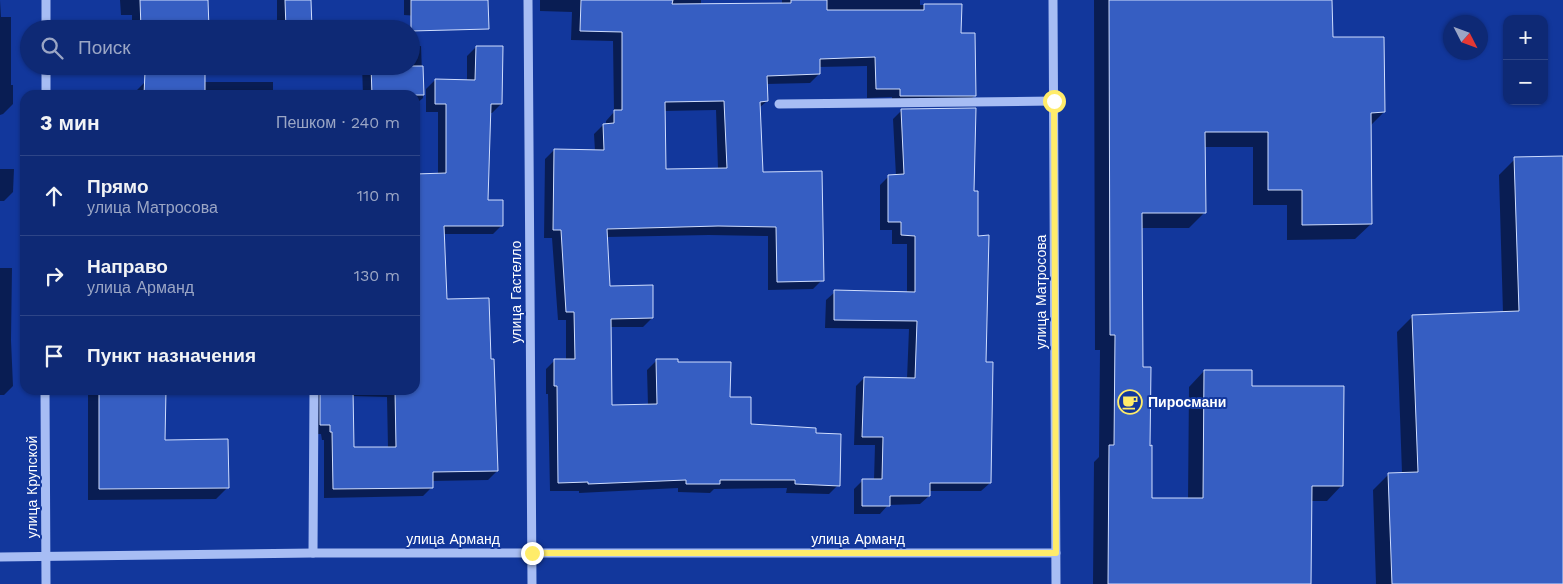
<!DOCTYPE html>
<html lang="ru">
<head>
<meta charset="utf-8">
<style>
	body { margin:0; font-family:"Work Sans",sans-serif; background:#1c357d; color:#f1f3f6 }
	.controls { position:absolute; right:15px; top:15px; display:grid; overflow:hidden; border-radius:10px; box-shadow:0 1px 4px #0004 }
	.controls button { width:45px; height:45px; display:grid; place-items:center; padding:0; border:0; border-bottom:1px solid #2e4587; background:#0e2975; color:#f1f3f6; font:25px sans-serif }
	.compass { position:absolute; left:1443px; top:15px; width:45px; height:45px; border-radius:50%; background:#0e2975; box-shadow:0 1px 4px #0004; rotate:132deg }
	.stop { position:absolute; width:15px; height:15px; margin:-11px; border:4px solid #ffec6a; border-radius:50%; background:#fff }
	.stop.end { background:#ffec6a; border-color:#fff; box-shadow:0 1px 5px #0008 }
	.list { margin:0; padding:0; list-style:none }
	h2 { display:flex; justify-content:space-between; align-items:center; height:65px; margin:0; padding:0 20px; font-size:21px }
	h2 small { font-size:16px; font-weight:400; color:#9ba6c5 }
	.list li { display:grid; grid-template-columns:32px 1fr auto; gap:15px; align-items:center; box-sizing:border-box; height:80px; padding:0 20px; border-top:1px solid #2e4587 }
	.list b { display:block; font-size:19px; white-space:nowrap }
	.list p { margin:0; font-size:16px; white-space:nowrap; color:#9ba6c5 }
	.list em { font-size:16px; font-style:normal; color:#9ba6c5 }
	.icon { flex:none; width:28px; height:28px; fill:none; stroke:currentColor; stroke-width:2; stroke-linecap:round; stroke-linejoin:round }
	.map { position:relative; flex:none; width:1563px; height:584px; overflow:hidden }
	.search { position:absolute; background:#0e2975; box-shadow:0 1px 4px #0004; left:20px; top:20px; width:400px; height:55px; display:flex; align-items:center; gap:12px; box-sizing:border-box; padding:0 18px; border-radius:28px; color:#9ba6c5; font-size:19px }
	.panel { position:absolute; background:#0e2975; box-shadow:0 1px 4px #0004; left:20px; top:90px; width:400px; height:305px; border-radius:15px }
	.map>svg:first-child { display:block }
</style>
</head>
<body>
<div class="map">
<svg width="1563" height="584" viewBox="0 0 1563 584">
	<rect width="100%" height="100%" fill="#12379c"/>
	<g fill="#0007" fill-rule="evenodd">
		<polygon points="0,0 1,17 11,17 11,85 13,85 13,104 3,114 0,115"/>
		<polygon points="120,0 207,0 207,29 132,29 132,15 121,15"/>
		<rect x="277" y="0" width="33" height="29"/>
		<polygon points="404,0 487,0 479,20 404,15"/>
		<path d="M540,0H701V5H782V0H920V5H960V34L975,95L966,104L892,105V97L867,98V66L818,67L819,74L810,83L766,84L767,101L759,108L762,173L822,280L813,289L768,290V236L709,235L607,237L609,287L652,318L643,327H610L611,406L648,405L647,370L656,361L677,364L728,399L750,425L815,434L838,485L829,494L786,493L787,488L714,489L710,493L678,492V488L579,493V491H550L548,394H546V369L555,360H566V320H558L552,238H544L545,159L554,150L595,151L594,134L603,125H606V121L614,112L613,41L571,40L572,12L540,11ZM716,110L718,169L665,170L664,111Z"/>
		<polygon points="1094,0 1331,0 1331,39 1384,112 1370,126 1371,224 1355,239 1287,240 1287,205 1253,205 1253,147 1204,147 1205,212 1189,228 1141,228 1142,368 1149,447 1151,499 1188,499 1189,387 1204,371 1250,387 1342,485 1327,501 1310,501 1310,584 1093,584 1094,462 1099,457 1100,350 1095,350"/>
		<polygon points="421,46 423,98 415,105 415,95 363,95 362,66 411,66 411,47"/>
		<path d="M476,47L501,104L492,113H489L487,202L502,225L493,234H443L446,301L497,471L488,480L432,481V487L423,496L324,498V440H322L321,434H312V401L321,392L345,391V390H415V175H438V112H426V89L435,80L467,81V56ZM352,396L387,397L388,448L353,449Z"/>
		<polygon points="145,82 273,82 273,95 135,95 135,92"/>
		<polygon points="902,110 973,192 985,363 990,483 981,491 929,491 929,496 920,504 888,505 880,514 854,514 854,489 863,480 874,480 875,445 854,445 856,386 864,378 907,379 909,329 825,328 826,300 835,292 907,293 907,244 892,244 892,230 880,230 880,185 889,176 896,176 893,119"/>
		<polygon points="1563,157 1563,584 1376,584 1373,490 1389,474 1402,473 1397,332 1413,316 1503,313 1499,175 1515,159"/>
		<polygon points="0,169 14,169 13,192 4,201 0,201"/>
		<polygon points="0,268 12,268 11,340 13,386 4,395 0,395"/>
		<polygon points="88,390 164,390 163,441 227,488 216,499 88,500"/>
	</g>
	<g fill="#365ec2" stroke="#cfddfe" fill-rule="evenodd">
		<polygon points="140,0 208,0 209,29 141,29"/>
		<polygon points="285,0 311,0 312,29 286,29"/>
		<polygon points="411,0 488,0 489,29 411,31"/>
		<path d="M581,0H673L672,4L791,3V0H827V10H924V4H962L961,33H975L976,96H900V89H876L875,57L820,59V74L767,76L768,101L760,102L763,172L822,171L824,281L777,282L776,227L718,226L607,229L610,286L653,285V318L611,319L612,405L657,404L656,359H678V362H731L730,397H751V424L816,428V433L841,434L840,486L795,484V480H720V484H686V480L588,484V482L558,483L557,386H554V359H575L574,312H566L561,230H553L554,149L604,150L603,124L614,123V110H622V32L580,31ZM724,101L727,168L666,169L665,102Z"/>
		<polygon points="1109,0 1332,0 1333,37 1384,37 1385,112 1371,113 1372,224 1302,225 1302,190 1268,190 1268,132 1205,132 1206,213 1142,213 1143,367 1151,367 1150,446 1152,445 1152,498 1203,498 1204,370 1252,370 1252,386 1344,386 1343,486 1312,486 1311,584 1108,584 1109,445 1114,445 1115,335 1110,335"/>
		<polygon points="476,46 503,46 502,104 491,104 488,200 503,200 503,226 444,226 447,299 489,298 491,359 494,359 498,471 433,472 433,488 333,489 332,432 330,432 330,425 320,425 320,391 353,390 354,447 396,447 395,390 415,390 415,174 446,173 446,104 435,104 435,79 475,80"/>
		<polygon points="141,66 205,66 205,95 144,95 145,72 142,72"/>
		<polygon points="371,66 423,66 424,95 372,95"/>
		<polygon points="976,108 974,191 978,191 978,236 989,235 986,362 993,362 991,483 930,483 930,496 890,496 890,506 862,506 862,479 882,479 883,437 862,437 864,377 915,378 917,321 834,320 834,290 915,292 915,236 901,235 901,222 888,222 888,175 904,174 901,109"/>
		<polygon points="1563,156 1563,584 1392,584 1388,473 1418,472 1412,315 1519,311 1514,157"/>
		<polygon points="99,390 166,390 165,440 228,439 229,488 99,489"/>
	</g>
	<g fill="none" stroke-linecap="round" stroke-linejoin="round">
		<g stroke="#a7bdf4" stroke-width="9">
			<polyline points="528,0 532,584"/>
			<polyline points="1053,0 1056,584"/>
			<polyline points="46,29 46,0"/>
			<polyline points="46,95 46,66"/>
			<polyline points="779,104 1054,101"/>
			<polyline points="45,390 46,584"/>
			<polyline points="313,553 314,390"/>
			<polyline points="0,557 313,553 1056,553"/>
		</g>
	</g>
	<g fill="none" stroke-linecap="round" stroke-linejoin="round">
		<polyline stroke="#ffec6a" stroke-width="6" points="532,553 1056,553 1054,101"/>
	</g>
	<defs>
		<g id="cafe-ring" transform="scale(1.25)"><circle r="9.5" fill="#12379c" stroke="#ffec6a" stroke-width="1.5"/><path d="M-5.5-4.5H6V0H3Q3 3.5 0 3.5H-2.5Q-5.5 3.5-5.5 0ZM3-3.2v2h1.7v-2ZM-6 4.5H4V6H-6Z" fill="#ffec6a"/></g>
	</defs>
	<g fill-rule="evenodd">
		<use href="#cafe-ring" x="1130" y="402"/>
	</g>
	<g text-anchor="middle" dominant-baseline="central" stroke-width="4" stroke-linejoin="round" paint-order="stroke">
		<g font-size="14" fill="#fff" stroke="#12379c">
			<text transform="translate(516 292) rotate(-90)">улица Гастелло</text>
			<text transform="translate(1041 292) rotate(-90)">улица Матросова</text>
			<text transform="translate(32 487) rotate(-90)">улица Крупской</text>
			<text x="453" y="539">улица Арманд</text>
			<text x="858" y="539">улица Арманд</text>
		</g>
		<g font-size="14" font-weight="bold" fill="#fff" stroke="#12379c" text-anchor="start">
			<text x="1148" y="402">Пиросмани</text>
		</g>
	</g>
</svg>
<div class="controls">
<button>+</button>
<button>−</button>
</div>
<svg class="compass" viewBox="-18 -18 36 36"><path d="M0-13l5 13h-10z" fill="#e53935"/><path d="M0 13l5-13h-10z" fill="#9ba6c5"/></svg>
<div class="stop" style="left:1054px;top:101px"></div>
<div class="stop end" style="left:532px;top:553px"></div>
<div class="search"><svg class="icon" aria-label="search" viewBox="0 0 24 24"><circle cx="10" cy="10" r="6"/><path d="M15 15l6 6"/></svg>Поиск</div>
<section class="panel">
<h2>3 мин<small>Пешком · 240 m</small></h2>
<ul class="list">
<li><svg class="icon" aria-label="ahead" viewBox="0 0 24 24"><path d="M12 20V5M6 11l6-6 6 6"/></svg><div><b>Прямо</b><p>улица Матросова</p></div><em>110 m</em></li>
<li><svg class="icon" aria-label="right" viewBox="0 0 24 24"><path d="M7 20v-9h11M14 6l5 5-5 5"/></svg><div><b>Направо</b><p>улица Арманд</p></div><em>130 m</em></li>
<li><svg class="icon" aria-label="arrive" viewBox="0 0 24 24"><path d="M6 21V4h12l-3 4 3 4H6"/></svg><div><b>Пункт назначения</b></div></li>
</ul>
</section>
</div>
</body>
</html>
